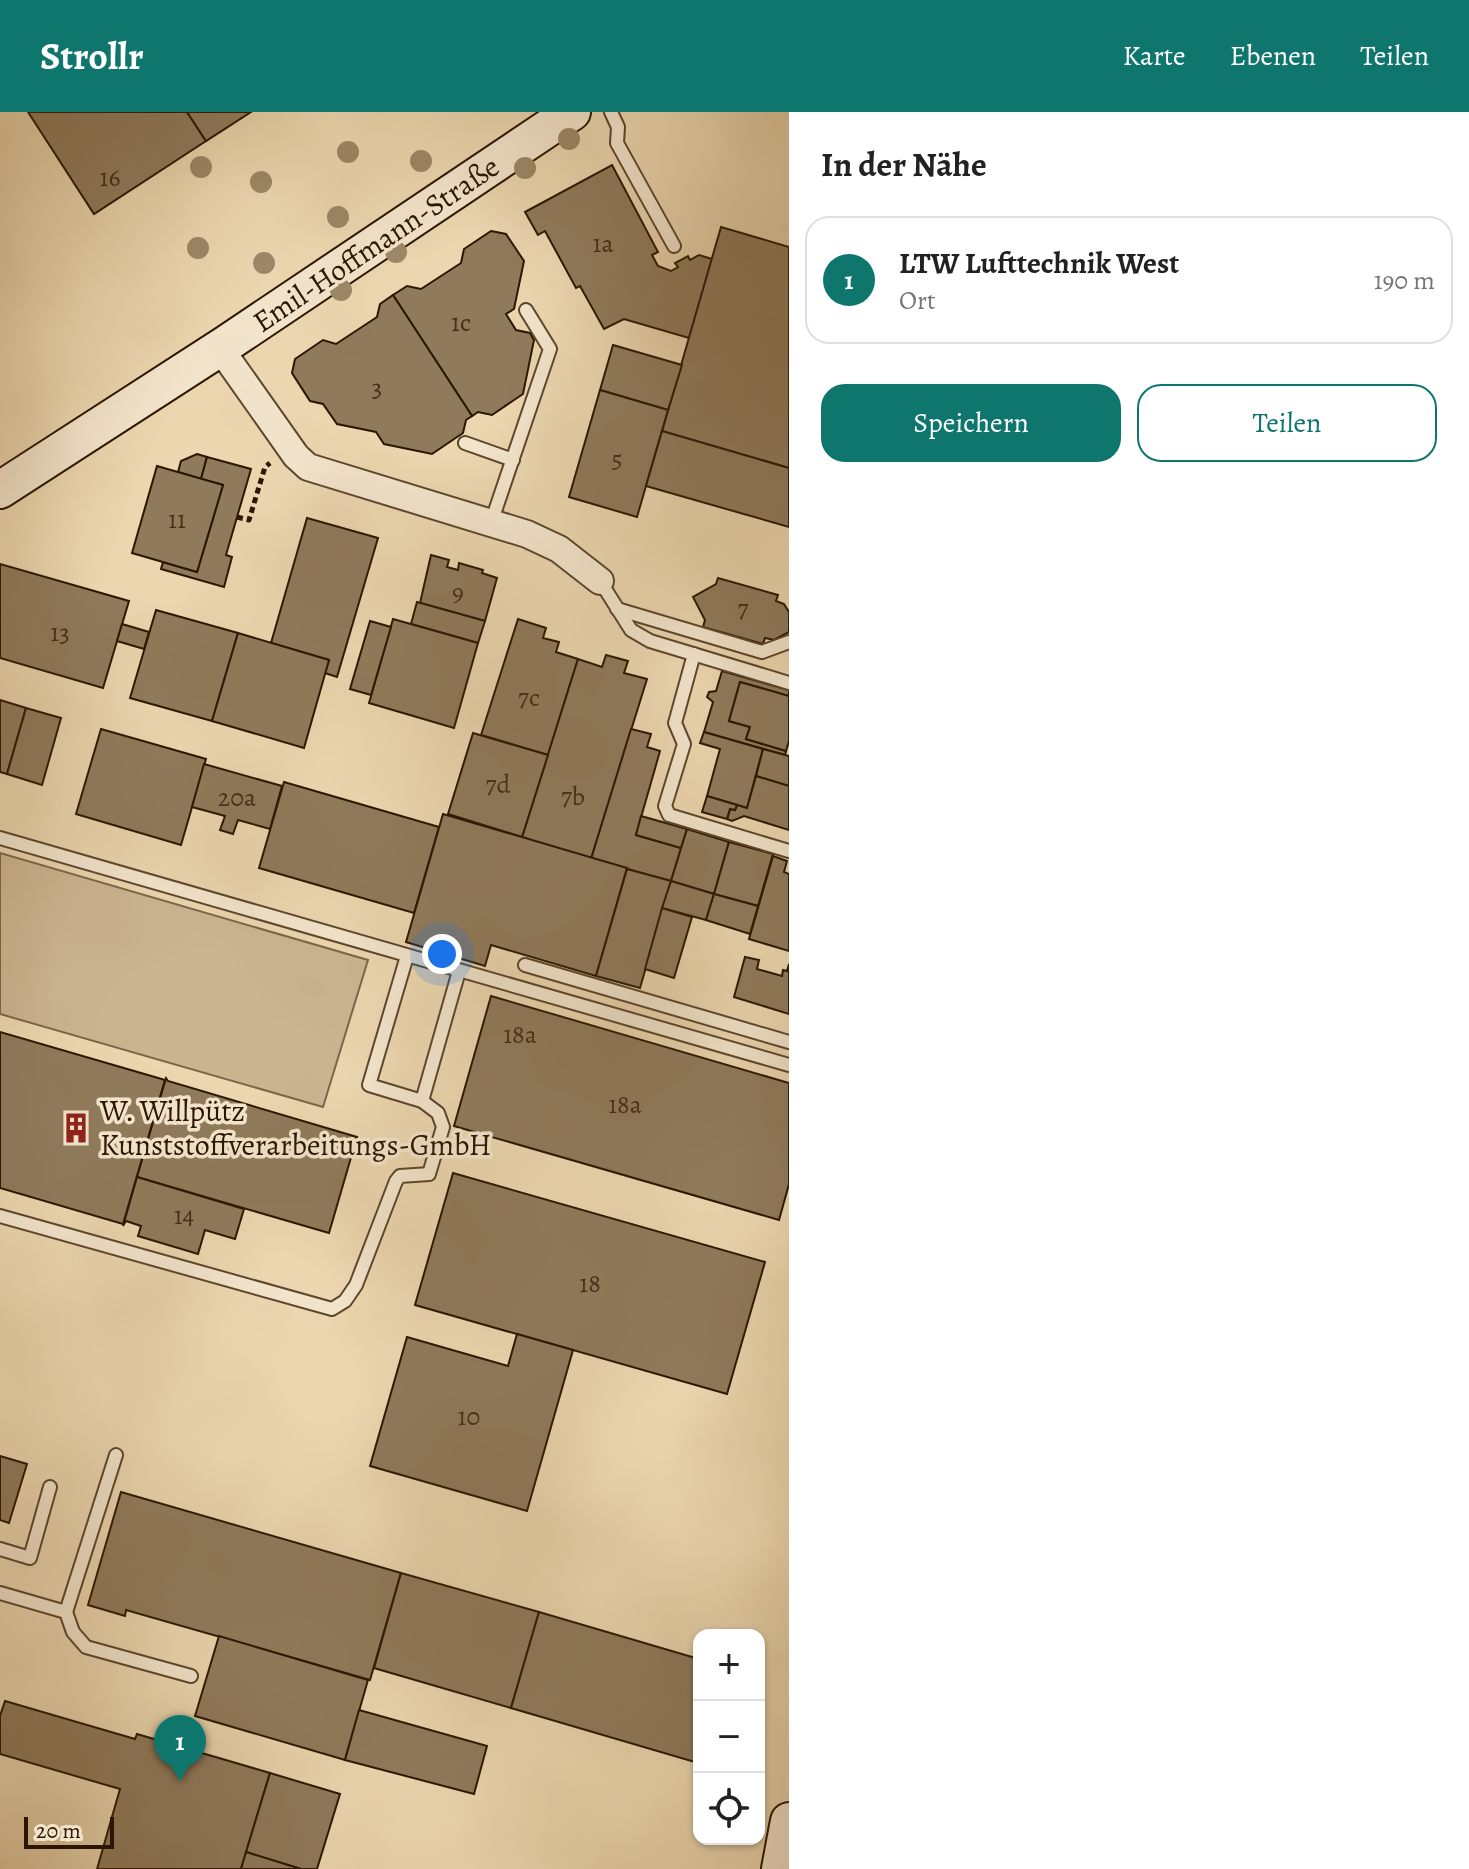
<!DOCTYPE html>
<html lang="de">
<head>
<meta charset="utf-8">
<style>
	body { margin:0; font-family:Alegreya,serif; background:#f6f6f6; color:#222 }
	.controls { position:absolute; right:24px; bottom:24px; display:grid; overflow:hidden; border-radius:16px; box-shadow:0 2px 6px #0004 }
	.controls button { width:72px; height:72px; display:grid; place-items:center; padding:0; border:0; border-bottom:2px solid #e0e0e0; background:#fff; color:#222; font:40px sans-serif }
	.scale { position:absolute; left:24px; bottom:20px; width:90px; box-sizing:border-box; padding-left:8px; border:4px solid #2c1601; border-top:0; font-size:22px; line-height:28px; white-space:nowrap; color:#2c1601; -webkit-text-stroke:6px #f2e4cb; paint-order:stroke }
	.you { position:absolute; left:442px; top:842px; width:28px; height:28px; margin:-20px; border:6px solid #fff; border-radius:50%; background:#1a73e8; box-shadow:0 0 0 12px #1a73e833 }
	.badge { display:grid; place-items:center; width:52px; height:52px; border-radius:50%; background:#0f766e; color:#fff; font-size:26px; font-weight:700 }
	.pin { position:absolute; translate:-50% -66px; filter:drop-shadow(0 2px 4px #0008) }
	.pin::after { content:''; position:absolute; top:42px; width:28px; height:24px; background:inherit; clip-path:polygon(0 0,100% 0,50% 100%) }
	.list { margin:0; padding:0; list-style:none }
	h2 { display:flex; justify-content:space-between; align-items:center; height:104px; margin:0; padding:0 32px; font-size:34px }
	h2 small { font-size:26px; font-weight:400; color:#767676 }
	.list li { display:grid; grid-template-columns:52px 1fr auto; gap:24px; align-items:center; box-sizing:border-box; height:128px; margin:0 16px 16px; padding:0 16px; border:2px solid #e0e0e0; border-radius:24px }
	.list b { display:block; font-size:30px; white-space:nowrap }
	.list p { margin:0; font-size:26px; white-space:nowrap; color:#767676 }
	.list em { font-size:26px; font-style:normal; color:#767676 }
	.actions { display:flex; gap:16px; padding:24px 32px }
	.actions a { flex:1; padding:18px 0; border:2px solid #0f766e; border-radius:24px; text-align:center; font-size:28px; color:#0f766e }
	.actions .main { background:#0f766e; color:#fff }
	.icon { flex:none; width:44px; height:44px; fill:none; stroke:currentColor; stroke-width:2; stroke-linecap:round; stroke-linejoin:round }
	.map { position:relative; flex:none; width:789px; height:1757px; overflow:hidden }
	header { display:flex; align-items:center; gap:48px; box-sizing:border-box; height:112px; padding:0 40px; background:#0f766e; color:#fff }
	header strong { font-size:38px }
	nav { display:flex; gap:44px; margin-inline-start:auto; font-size:28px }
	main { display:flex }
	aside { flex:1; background:#fff }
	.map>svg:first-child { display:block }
</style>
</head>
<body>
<header>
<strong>Strollr</strong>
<nav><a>Karte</a><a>Ebenen</a><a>Teilen</a></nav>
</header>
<main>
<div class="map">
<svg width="789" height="1757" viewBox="0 0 789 1757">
	<rect width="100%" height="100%" fill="#ebd6af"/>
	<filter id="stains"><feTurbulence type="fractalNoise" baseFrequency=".0025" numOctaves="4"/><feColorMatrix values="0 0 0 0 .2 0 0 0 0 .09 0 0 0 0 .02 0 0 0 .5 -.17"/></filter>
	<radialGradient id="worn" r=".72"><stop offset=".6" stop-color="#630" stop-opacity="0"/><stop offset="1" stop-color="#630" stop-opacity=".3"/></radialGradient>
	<polygon fill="#cbb591" stroke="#7c6649" stroke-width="2" points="0,741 368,848 323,995 0,902"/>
	<g fill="#8f7a5b" stroke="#2c1601" stroke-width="2">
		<polygon points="28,0 187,0 206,29 94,102"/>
		<polygon points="187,0 251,0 206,29"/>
		<polygon points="612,53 658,140 652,143 658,154 671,159 678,155 675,151 688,144 690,148 699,143 712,147 689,226 624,207 604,217 580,174 576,176 545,119 538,123 525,100"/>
		<polygon points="721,115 789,135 789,356 662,319"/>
		<polygon points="491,119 506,122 524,149 514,197 506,202 516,218 530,221 534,228 523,282 492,303 478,300 472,304 393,183 407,174 421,177 461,151 464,137"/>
		<polygon points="393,183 472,304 466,308 463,321 432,342 384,332 376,320 337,312 323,292 310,289 292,261 295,247 323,228 336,232 377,205 380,192"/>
		<polygon points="613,233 682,253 668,298 600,278"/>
		<polygon points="600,278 668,298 637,405 569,385"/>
		<polygon points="662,319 789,356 789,415 646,374"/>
		<polygon points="197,342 207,345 201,367 178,360 181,349"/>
		<polygon points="207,345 251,357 226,443 232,445 224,475 161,457 163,450 197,460 223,373 201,367"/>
		<polygon points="157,354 223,373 197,460 132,441"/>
		<polygon points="307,406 378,426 337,565 325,561 329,548 271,531"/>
		<polygon points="431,443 449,448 447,455 458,458 459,451 483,458 482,461 497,466 485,509 420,491"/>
		<polygon points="0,452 129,489 103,576 0,546"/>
		<polygon points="718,466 778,483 776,489 784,492 789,500 789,520 774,528 765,526 763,532 703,515 705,508 693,485 716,472"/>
		<polygon points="417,490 485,509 478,531 411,512"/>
		<polygon points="156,498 238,521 212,609 130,586"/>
		<polygon points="393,507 478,531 454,616 369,591"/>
		<polygon points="518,507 546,516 543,526 559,530 556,540 578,547 548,643 481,623"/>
		<polygon points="370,509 391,515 371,583 350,577"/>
		<polygon points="122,512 149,520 144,537 117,529"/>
		<polygon points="238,521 329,548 304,636 212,609"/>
		<polygon points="606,543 628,549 624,561 647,567 591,747 522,725 578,547 602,555"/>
		<polygon points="722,559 789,578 789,584 740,570 729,609 750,615 746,627 786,639 785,643 704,620 713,590 707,585 709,580 716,579"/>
		<polygon points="740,570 789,584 789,629 786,639 746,627 750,615 729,609"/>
		<polygon points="0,588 26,596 7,662 0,660"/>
		<polygon points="26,596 61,606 42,673 7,662"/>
		<polygon points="101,617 206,647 181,733 76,702"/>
		<polygon points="631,617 651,622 647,635 660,639 636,723 681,736 671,769 591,747"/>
		<polygon points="704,620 763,637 747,696 707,684 720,637 700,631"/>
		<polygon points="473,621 548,643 522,725 448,702"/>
		<polygon points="763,637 789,644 789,674 756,664"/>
		<polygon points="204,652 282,674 270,717 238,708 233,722 220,718 225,704 192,695"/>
		<polygon points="756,664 789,674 789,718 744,704 732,709 727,707 730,697 735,698 737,693 747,696"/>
		<polygon points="284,670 439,715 414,801 259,756"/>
		<polygon points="707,684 737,693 735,698 730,697 727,707 702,700"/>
		<polygon points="443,702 627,756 596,864 491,833 485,854 406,830"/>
		<polygon points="641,704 687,717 681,736 636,723"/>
		<polygon points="687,717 729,730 714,782 671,769"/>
		<polygon points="729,730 773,742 758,794 714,782"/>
		<polygon points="773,744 787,749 784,760 789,762 789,839 749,827"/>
		<polygon points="627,757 671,769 640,876 596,864"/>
		<polygon points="671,769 714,782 706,808 662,796"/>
		<polygon points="714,782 758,794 750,822 706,808"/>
		<polygon points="662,796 692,805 674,866 645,857"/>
		<polygon points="745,845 759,848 757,857 782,864 783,858 787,859 789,852 789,902 734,885"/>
		<polygon points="491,884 789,971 789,1072 779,1108 454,1014"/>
		<polygon points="0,920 165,968 123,1112 0,1076"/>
		<polygon points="166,966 168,969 357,1025 329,1121 137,1065"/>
		<polygon points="453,1061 765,1150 727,1282 415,1193"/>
		<polygon points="137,1065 244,1097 235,1127 205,1118 198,1142 138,1124 141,1114 126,1109 123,1114"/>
		<polygon points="517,1222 573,1238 527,1399 370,1354 407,1225 508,1254"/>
		<polygon points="0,1344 27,1352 9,1411 0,1408"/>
		<polygon points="121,1380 401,1461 370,1568 126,1498 125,1504 88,1493"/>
		<polygon points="401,1461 539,1500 511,1596 374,1556"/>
		<polygon points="539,1500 699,1547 698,1651 511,1596"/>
		<polygon points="219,1524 368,1568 345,1648 195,1604"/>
		<polygon points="5,1589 135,1627 137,1622 270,1661 241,1757 97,1757 120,1677 0,1642 0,1604"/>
		<polygon points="359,1598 487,1634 474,1682 345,1648"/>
		<polygon points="270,1661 340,1682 317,1757 301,1757 246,1740"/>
		<polygon points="246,1740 301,1757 241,1757"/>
	</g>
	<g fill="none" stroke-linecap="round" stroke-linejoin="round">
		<g stroke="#5c462c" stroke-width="16">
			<g id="lane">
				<polyline points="611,0 618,15 617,31 674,134"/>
				<polyline points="465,331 513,348"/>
				<polyline points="491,411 550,237 526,198"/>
				<polyline points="600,469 631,518 650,529 789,571"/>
				<polyline points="617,497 762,540 789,530"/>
				<polyline points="694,542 675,611 684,632 665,694 669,703 789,739"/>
				<polyline points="0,726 789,953"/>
				<polyline points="407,844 369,973 422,989"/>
				<polyline points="525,853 789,930"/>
				<polyline points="0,1104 332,1197 345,1189 356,1173 396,1069 400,1064 429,1062 443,1015 438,1001 422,989 459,859"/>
				<polyline points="0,1437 30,1446 50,1375"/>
				<polyline points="0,1481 66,1500 73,1520 86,1535 191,1564"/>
				<polyline points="66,1500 116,1343"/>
			</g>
		</g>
		<g stroke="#5c462c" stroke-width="30">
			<polyline id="street" points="219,235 296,344 308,355 527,422 559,437 600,469"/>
		</g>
		<g stroke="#2c1601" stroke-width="40">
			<g id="secondary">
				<polyline points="0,378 226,232 572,0"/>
				<polyline points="780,1757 789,1709"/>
			</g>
		</g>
		<polyline stroke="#2c1601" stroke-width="5" stroke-dasharray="6 4" stroke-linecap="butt" points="237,405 249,408 265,355 270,351"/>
		<use href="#lane" stroke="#f2e4cb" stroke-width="12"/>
		<use href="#street" stroke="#f2e4cb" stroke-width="26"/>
		<use href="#secondary" stroke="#f2e4cb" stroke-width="36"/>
	</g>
	<g fill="#9c8767">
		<circle cx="569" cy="27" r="11"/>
		<circle cx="348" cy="40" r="11"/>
		<circle cx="421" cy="49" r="11"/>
		<circle cx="201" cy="55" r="11"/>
		<circle cx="525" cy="56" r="11"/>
		<circle cx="261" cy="70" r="11"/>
		<circle cx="338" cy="105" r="11"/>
		<circle cx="198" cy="136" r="11"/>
		<circle cx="396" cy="140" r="11"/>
		<circle cx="264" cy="151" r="11"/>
		<circle cx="341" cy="178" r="11"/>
	</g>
	<defs>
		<g id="building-bare" transform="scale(2.4)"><path d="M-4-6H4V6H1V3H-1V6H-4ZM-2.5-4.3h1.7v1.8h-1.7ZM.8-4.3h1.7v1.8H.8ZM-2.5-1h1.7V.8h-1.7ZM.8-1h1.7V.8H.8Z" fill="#8f2418" stroke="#f2e4cb" stroke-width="2.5" paint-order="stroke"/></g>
	</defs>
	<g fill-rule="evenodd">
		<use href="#building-bare" x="76" y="1016"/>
	</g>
	<g text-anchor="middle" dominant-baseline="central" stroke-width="7" stroke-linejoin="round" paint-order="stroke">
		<g font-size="26" fill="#452f18">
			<text x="110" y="65">16</text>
			<text x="603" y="131">1a</text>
			<text x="461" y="210">1c</text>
			<text x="377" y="275">3</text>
			<text x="617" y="346">5</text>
			<text x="177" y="407">11</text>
			<text x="458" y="480">9</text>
			<text x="743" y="496">7</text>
			<text x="60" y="520">13</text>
			<text x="529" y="585">7c</text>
			<text x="498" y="672">7d</text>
			<text x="573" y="684">7b</text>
			<text x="237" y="685">20a</text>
			<text x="520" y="922">18a</text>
			<text x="625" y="992">18a</text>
			<text x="184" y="1103">14</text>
			<text x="590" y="1171">18</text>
			<text x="469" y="1304">10</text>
		</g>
		<g font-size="30" fill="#2c1601" stroke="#f2e4cb">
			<text transform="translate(376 132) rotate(-34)">Emil-Hoffmann-Straße</text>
		</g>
		<g font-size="30" fill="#2c1601" stroke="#f2e4cb" text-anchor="start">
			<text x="100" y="999">W. Willpütz<tspan x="100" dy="34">Kunststoffverarbeitungs-GmbH</tspan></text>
		</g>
	</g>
	<rect width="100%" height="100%" filter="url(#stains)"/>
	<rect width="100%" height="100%" fill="url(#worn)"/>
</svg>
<div class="controls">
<button>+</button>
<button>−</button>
<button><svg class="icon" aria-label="locate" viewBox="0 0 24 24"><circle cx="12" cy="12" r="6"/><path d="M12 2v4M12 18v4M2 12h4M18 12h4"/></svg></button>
</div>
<div class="scale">20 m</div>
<div class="you"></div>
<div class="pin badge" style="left:180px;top:1669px">1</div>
</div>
<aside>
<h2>In der Nähe<small></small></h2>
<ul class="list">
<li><span class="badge">1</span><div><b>LTW Lufttechnik West</b><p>Ort</p></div><em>190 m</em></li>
</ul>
<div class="actions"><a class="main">Speichern</a><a>Teilen</a></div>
</aside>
</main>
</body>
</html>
